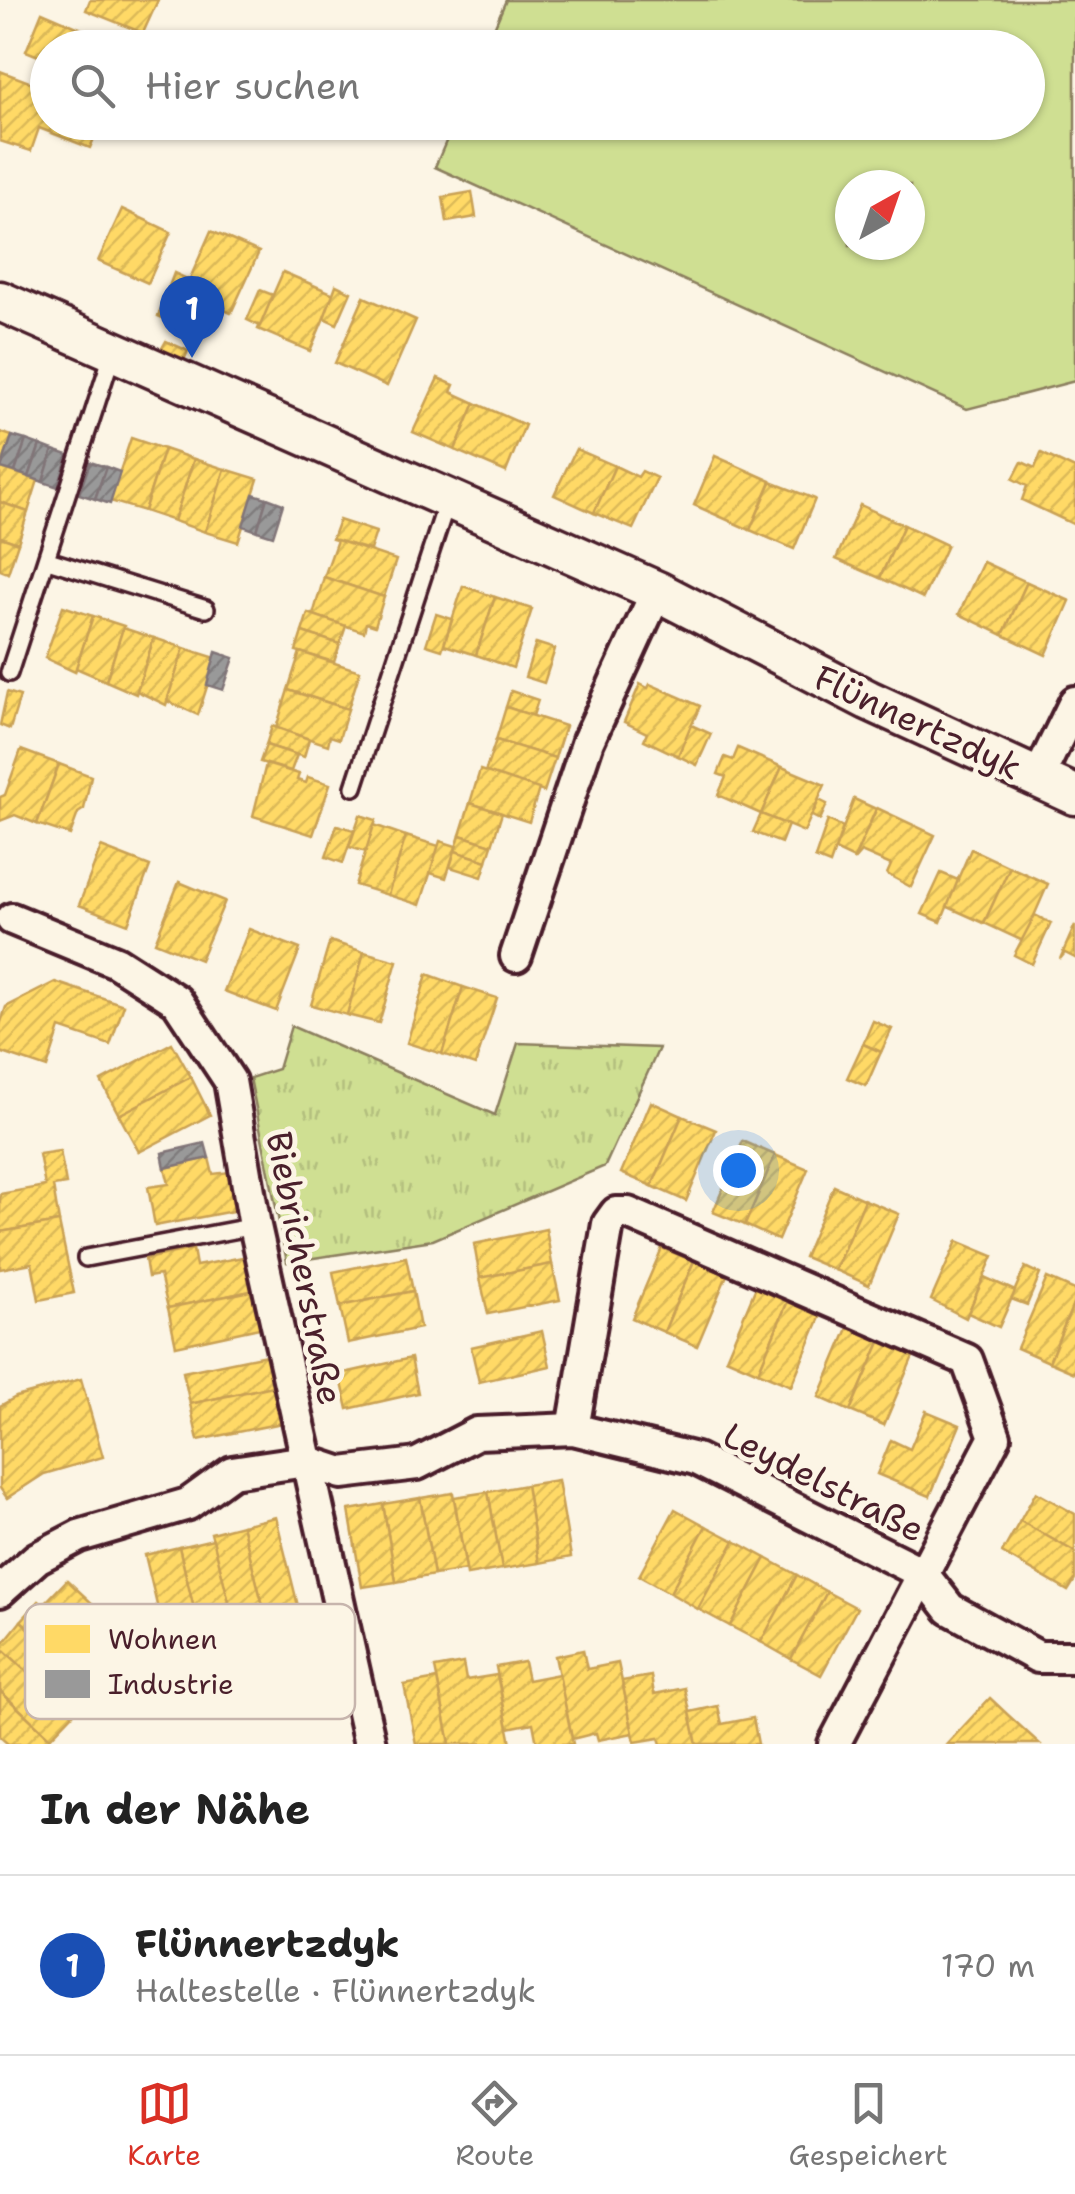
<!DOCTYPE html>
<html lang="de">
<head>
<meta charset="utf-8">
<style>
	body { margin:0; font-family:"Shantell Sans",sans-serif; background:#f2f2f2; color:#222 }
	.compass { position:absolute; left:835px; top:170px; width:90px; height:90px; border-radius:50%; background:#fff; box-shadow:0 2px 8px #0004; rotate:40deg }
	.you { position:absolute; left:738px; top:1170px; width:35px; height:35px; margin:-25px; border:8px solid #fff; border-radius:50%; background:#1a73e8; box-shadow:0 0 0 15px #1a73e833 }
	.badge { display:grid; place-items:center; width:65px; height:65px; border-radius:50%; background:#d93025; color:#fff; font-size:32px; font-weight:700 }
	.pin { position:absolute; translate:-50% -82px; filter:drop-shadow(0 2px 5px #0008) }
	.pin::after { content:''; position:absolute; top:52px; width:35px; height:30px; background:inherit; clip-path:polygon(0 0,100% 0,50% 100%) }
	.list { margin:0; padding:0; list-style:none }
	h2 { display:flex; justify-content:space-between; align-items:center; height:130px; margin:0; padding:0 40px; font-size:42px }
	h2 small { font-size:32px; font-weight:400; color:#767676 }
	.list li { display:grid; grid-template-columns:65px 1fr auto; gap:30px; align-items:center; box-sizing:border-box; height:180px; padding:0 40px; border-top:2px solid #e0e0e0 }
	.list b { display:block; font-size:38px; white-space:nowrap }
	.list p { margin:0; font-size:32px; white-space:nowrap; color:#767676 }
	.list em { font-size:32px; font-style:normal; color:#767676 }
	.icon { flex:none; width:55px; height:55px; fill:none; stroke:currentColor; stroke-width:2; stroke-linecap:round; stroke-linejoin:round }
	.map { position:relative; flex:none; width:1075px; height:1744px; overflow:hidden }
	.search { position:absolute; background:#fff; box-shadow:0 2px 8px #0004; left:30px; right:30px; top:30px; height:110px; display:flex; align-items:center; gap:25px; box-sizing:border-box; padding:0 35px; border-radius:55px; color:#767676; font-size:38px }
	.sheet { height:310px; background:#fff }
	nav { display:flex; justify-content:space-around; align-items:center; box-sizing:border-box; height:140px; border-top:2px solid #e0e0e0; background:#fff; font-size:28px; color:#767676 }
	nav a { display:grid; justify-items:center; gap:5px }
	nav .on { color:#d93025 }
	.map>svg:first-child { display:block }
</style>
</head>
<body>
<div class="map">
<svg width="1075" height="1744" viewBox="0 0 1075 1744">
	<defs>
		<pattern id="park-tufts" width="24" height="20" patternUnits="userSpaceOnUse" patternTransform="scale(2.5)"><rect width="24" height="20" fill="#cfdf92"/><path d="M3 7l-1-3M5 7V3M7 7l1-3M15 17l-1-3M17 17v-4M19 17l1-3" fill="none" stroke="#b3bf7e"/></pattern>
		<pattern id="homes-hatch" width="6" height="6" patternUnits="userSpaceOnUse" patternTransform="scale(2.5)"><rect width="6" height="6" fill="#ffd966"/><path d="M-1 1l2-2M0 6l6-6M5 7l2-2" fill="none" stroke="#dcba59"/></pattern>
		<pattern id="industry-hatch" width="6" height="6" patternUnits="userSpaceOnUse" patternTransform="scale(2.5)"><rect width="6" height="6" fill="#999"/><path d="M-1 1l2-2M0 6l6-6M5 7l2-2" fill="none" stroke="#7f7c7d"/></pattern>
	</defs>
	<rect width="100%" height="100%" fill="#fcf5e5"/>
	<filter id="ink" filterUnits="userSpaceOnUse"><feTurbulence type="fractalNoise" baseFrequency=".01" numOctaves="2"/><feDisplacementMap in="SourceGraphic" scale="20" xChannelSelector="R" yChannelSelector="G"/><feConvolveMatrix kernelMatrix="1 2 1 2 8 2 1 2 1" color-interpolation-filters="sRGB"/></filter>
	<g filter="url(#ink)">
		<path fill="#cfdf92" stroke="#8c7f5e" stroke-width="2.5" fill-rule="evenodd" d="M506,0H1075V381L967,409L435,167L454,123L1028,122V48L486,47ZM850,185H910V245H850Z"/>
		<polygon fill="url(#park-tufts)" stroke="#8c7f5e" stroke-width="2.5" points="291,1026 495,1115 518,1043 659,1048 605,1166 433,1240 287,1262 250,1078 278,1069"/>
		<g fill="url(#homes-hatch)" stroke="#c9a154" stroke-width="2.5">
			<polygon points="90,0 158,0 143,33 86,10"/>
			<polygon points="42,12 105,39 101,48 48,48 48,60 26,51"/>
			<polygon points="0,71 48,89 48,122 101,122 90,148 39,128 31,151 0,141"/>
			<polygon points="472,192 476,217 447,222 443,197"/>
			<polygon points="122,209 171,232 148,283 98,261"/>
			<polygon points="211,231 259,252 231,313 184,292"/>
			<polygon points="283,272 334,294 310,351 258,329"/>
			<polygon points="174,273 189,280 184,292 206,302 193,331 158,316"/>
			<polygon points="336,285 351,292 337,324 324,318"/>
			<polygon points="260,290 273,295 260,326 247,320"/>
			<polygon points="364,297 416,320 387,386 335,363"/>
			<polygon points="166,341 188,351 184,360 161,350"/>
			<polygon points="438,378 454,385 451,392 475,403 455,450 413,432"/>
			<polygon points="475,403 525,425 506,472 455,450"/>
			<polygon points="0,432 12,436 1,468 38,480 28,512 0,502"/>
			<polygon points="131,438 164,449 144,511 110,501"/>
			<polygon points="164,449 194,459 174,521 144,511"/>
			<polygon points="576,449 615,466 594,513 554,495"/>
			<polygon points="1041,453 1075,469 1075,525 1022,500 1027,486 1013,479 1022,462 1035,468"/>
			<polygon points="715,456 771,481 750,530 694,505"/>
			<polygon points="194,459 225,469 205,532 174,521"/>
			<polygon points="615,466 638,477 642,471 657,478 633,529 594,513"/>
			<polygon points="225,469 258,479 238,542 205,532"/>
			<polygon points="771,482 815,499 794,549 750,530"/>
			<polygon points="0,502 28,512 18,543 0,537"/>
			<polygon points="860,505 904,525 880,578 836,559"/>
			<polygon points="339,520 376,532 370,550 332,539"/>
			<polygon points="904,525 947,545 923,598 880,578"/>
			<polygon points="0,537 18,543 8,573 0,570"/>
			<polygon points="337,540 396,560 384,597 324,577"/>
			<polygon points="983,562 1027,582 1003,635 959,614"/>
			<polygon points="324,577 384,597 375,626 366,623 364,632 313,615"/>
			<polygon points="1027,582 1070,601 1046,655 1003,635"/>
			<polygon points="463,586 495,597 476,655 444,645"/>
			<polygon points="495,597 532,609 513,668 476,655"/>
			<polygon points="63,606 93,616 75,672 45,658"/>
			<polygon points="308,613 346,626 340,644 302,632"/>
			<polygon points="436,614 452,619 442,650 426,645"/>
			<polygon points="93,616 124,626 106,681 76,668"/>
			<polygon points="123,628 154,638 136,694 106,681"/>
			<polygon points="302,632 340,644 334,662 296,651"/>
			<polygon points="154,638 184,648 166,705 137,691"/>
			<polygon points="536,643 555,649 544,683 525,677"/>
			<polygon points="184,648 216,658 198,715 167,701"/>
			<polygon points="300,652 360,671 348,709 288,690"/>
			<polygon points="640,684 648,688 650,684 700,706 678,756 644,740 647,733 624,722"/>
			<polygon points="288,690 348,709 339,739 330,736 328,745 276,728"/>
			<polygon points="511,691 538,700 533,716 506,707"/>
			<polygon points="7,692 20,696 10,729 0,725"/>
			<polygon points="506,707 565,726 555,758 496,740"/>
			<polygon points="691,725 711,734 697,765 678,756"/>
			<polygon points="272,726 309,739 304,757 266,745"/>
			<polygon points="496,740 555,758 544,792 485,772"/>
			<polygon points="266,745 297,755 291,771 260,762"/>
			<polygon points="738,748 782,767 761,814 718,795 726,777 718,774 725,757 733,760"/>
			<polygon points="21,750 59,764 37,824 15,815 0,821 0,797 5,795"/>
			<polygon points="59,764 91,776 84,809 78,813 70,835 37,824"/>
			<polygon points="266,764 299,774 297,780 306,783 308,777 330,784 313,835 253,816"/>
			<polygon points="782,767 825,785 804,832 761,814"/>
			<polygon points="480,770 539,789 529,822 470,803"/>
			<polygon points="854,799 876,809 854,859 835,850"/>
			<polygon points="819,800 827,804 820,820 812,816"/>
			<polygon points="470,803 502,813 492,845 460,835"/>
			<polygon points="877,808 935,835 911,887 887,874 891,865 861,852 853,861"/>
			<polygon points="761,814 788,825 781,843 753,832"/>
			<polygon points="360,815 376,820 366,852 349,847"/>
			<polygon points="828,820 843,827 830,864 815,858"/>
			<polygon points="337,825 354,830 343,863 326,857"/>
			<polygon points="374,825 406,836 388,895 355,885"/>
			<polygon points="460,835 492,845 487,861 455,851"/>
			<polygon points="406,836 439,846 420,905 388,895"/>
			<polygon points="440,841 456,846 446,878 430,873"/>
			<polygon points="101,847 150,866 128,924 79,905"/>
			<polygon points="971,849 1010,867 984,923 946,906"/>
			<polygon points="455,851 487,861 482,877 450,867"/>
			<polygon points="1010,867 1048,884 1023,941 984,923"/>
			<polygon points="941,873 958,880 941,922 922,914"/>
			<polygon points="179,882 225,901 200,960 155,942"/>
			<polygon points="1035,915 1051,923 1032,964 1014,955"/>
			<polygon points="1075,925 1075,958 1065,953 1060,959"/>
			<polygon points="249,929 300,949 276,1011 224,991"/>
			<polygon points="330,941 364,952 347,1015 311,1005"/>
			<polygon points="364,952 397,961 379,1023 347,1015"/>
			<polygon points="427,974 463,987 442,1054 407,1043"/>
			<polygon points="55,982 124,1005 110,1045 60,1028 47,1068 0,1052 0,1025 6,1007"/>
			<polygon points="463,987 497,998 475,1065 442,1054"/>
			<polygon points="873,1021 892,1029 881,1052 863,1044"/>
			<polygon points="172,1043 191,1077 119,1115 101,1081"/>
			<polygon points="863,1044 881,1052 866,1086 847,1078"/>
			<polygon points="191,1077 210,1115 139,1152 119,1115"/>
			<polygon points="651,1102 682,1116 652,1186 621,1173"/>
			<polygon points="682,1116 716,1130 686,1201 652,1186"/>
			<polygon points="743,1141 775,1155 745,1225 713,1212"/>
			<polygon points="60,1151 66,1184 53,1186 59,1222 0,1232 0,1194 45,1186 39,1154"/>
			<polygon points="775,1155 808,1169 778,1240 745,1225"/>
			<polygon points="209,1158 213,1174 230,1172 238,1210 155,1226 148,1187 169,1184 165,1168"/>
			<polygon points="834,1186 865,1200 835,1270 804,1257"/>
			<polygon points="865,1200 899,1214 869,1285 835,1270"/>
			<polygon points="59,1222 74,1293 39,1300 32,1263 0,1269 0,1232"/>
			<polygon points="546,1229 552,1264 480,1278 474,1244"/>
			<polygon points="957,1241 993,1256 966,1318 931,1300"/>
			<polygon points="662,1248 694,1261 664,1332 632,1318"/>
			<polygon points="193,1249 196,1266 248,1256 256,1290 168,1308 160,1275 148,1277 145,1259"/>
			<polygon points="406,1257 413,1291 340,1306 333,1272"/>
			<polygon points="694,1261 727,1275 697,1346 664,1332"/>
			<polygon points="552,1264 560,1300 488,1314 480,1278"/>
			<polygon points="1025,1267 1040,1274 1027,1305 1011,1299"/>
			<polygon points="984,1277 1015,1291 999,1327 968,1313"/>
			<polygon points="1047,1278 1075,1290 1075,1300 1049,1362 1017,1348"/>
			<polygon points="756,1287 788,1301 758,1372 726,1358"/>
			<polygon points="256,1290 264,1327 176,1346 168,1308"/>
			<polygon points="413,1291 420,1328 348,1343 340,1306"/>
			<polygon points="1075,1300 1075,1373 1049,1362"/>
			<polygon points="788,1301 821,1315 791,1386 758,1372"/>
			<polygon points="849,1326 881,1340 850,1411 819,1397"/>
			<polygon points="542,1331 550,1366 479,1382 471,1347"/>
			<polygon points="881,1340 914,1354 884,1425 850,1411"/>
			<polygon points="271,1354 278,1385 190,1404 183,1372"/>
			<polygon points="411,1358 418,1393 348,1409 340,1374"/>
			<polygon points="81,1379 103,1457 44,1474 7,1498 0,1488 0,1406 16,1397"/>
			<polygon points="278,1385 287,1422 198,1440 190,1404"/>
			<polygon points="926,1411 960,1425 930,1496 877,1474 891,1440 910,1449"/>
			<polygon points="558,1480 571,1557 539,1563 526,1485"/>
			<polygon points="526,1485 539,1563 502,1569 488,1492"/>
			<polygon points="488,1492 502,1569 467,1575 454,1497"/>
			<polygon points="1036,1492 1075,1514 1075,1552 1020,1521"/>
			<polygon points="453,1493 466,1570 434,1575 420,1498"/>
			<polygon points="420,1498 434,1575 396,1582 383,1504"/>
			<polygon points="383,1504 396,1582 362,1587 349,1510"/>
			<polygon points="675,1509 706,1526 670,1593 639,1576"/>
			<polygon points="276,1517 299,1610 266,1618 242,1525"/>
			<polygon points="1020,1521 1075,1552 1075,1580 1068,1591 1002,1553"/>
			<polygon points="242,1525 266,1618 235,1626 211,1533"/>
			<polygon points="706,1526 735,1541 698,1609 670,1593"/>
			<polygon points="213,1539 235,1626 200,1634 179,1547"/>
			<polygon points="735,1541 766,1558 730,1626 698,1609"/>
			<polygon points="179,1547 200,1634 166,1643 145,1555"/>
			<polygon points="766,1558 797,1575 761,1642 730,1626"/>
			<polygon points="797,1575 827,1592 791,1659 761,1642"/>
			<polygon points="67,1580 137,1645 113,1669 44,1604"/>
			<polygon points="827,1592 857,1608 821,1675 791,1659"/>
			<polygon points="39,1601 110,1666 91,1686 21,1621"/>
			<polygon points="21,1621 91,1686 68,1711 0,1647"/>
			<polygon points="583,1650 587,1669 618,1663 633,1733 598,1740 596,1733 572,1739 555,1656"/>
			<polygon points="5,1651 73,1714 50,1738 0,1691 0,1656"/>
			<polygon points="524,1662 528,1680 559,1674 573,1744 537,1744 533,1723 508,1728 496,1667"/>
			<polygon points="463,1663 466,1680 497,1675 511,1743 450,1744 435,1668"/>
			<polygon points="651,1676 654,1694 685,1688 697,1744 661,1744 659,1738 635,1742 622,1681"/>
			<polygon points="437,1679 450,1744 416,1744 404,1685"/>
			<polygon points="0,1691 50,1738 45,1744 8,1744 0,1737"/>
			<polygon points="990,1698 1007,1714 1040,1744 947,1744"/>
			<polygon points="718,1706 722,1724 753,1718 758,1744 697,1744 690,1712"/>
		</g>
		<g fill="url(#industry-hatch)" stroke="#817478" stroke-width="2.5">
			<polygon points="12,436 26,440 15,472 1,468"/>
			<polygon points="26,440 40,445 29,477 15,472"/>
			<polygon points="40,445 53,450 43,482 29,477"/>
			<polygon points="53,450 68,455 58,487 43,482"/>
			<polygon points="90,462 106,467 95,499 79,494"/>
			<polygon points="106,467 120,472 110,504 95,499"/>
			<polygon points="253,494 267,498 257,531 243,526"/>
			<polygon points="267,498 283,504 273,536 257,531"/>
			<polygon points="216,652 234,658 223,690 207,685"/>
			<polygon points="205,1143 209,1158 165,1168 162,1153"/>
		</g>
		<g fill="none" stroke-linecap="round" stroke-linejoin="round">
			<g stroke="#4a1f2b" stroke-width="22">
				<g id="service">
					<polyline points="48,560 206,609"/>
					<polyline points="9,673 113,352"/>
					<polyline points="354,787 448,499"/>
					<polyline points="86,1258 255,1226"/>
				</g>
			</g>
			<g stroke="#4a1f2b" stroke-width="38">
				<g id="minor">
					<polyline points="1038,778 1075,702"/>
					<polyline points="12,919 116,962 177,1001 230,1081 255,1226 370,1744"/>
					<polyline points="516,956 588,741 657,591"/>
					<polyline points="573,1429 608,1224 616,1213 628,1213 967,1360 995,1437 834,1744"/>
					<polyline points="0,1591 37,1558 79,1536 188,1504 232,1472 306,1461 342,1473 417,1464 477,1433 573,1429 696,1459 922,1573 950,1609 1038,1657 1075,1657"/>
				</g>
			</g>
			<g stroke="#4a1f2b" stroke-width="45">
				<polyline id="tertiary" points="0,301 657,591 868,700 1075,795"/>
			</g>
			<use href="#service" stroke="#fcf5e5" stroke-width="15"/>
			<use href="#minor" stroke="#fcf5e5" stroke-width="30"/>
			<use href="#tertiary" stroke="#fcf5e5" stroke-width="38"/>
		</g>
	</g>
	<g text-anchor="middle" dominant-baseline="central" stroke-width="10" stroke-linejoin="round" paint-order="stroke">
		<g font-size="35" fill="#4a1f2b" stroke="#fcf5e5">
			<text transform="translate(918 722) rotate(25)">Flünnertzdyk</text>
			<text transform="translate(305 1268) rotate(79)">Biebricherstraße</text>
			<text transform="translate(824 1482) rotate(27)">Leydelstraße</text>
		</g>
	</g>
	<rect x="25" y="1604" width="330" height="115" rx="15" fill="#fcf5e5" stroke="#c7b5ad" stroke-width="2.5"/>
	<rect x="45" y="1625" width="45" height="28" fill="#ffd966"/>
	<rect x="45" y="1670" width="45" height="28" fill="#999"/>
	<g font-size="28" fill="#4a1f2b">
		<text x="108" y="1649">Wohnen</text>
		<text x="108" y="1694">Industrie</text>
	</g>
</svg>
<svg class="compass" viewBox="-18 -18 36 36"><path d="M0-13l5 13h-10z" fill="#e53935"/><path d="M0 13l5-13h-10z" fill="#767676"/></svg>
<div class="you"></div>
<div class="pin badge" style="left:192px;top:358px;background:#1a4fb4">1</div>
<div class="search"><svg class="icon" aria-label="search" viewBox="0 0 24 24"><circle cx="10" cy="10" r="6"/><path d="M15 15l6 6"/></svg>Hier suchen</div>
</div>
<section class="sheet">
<h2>In der Nähe<small></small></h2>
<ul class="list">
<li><span class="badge" style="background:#1a4fb4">1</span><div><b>Flünnertzdyk</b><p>Haltestelle · Flünnertzdyk</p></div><em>170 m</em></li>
</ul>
</section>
<nav>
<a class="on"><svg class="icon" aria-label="map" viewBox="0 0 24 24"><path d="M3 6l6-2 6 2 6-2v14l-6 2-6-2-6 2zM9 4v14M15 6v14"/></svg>Karte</a>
<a><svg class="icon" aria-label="directions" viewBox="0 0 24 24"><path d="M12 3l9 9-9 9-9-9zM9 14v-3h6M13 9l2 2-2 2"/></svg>Route</a>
<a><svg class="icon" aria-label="saved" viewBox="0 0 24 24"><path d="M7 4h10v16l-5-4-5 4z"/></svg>Gespeichert</a>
</nav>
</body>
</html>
